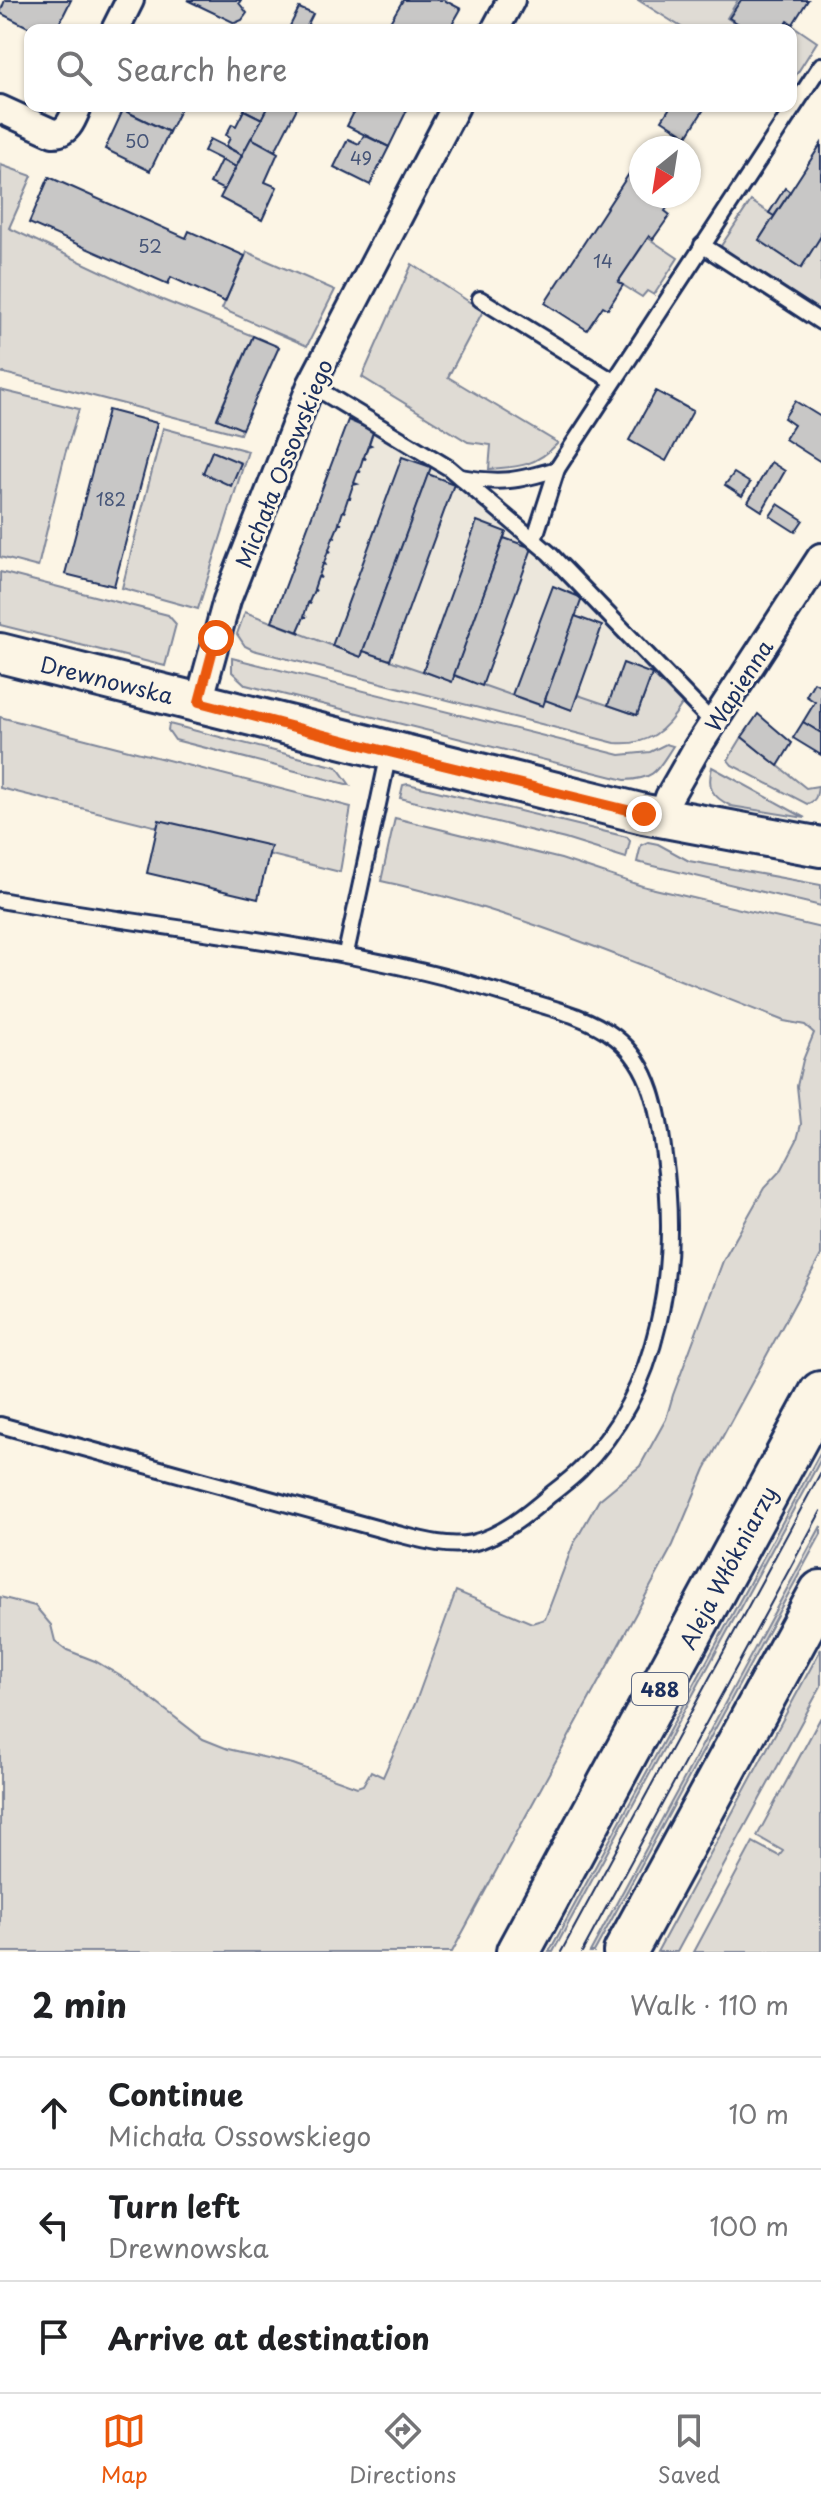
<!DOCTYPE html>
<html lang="en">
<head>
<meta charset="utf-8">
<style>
	body { margin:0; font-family:"Playpen Sans",sans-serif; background:#f6f6f6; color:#202124 }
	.compass { position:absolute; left:629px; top:136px; width:72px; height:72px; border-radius:50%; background:#fff; box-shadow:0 2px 6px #0004; rotate:210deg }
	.stop { position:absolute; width:24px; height:24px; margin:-18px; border:6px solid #ea580c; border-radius:50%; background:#fff }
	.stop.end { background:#ea580c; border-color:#fff; box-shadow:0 2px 8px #0008 }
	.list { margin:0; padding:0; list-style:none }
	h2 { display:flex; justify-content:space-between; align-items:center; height:104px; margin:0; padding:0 32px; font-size:34px }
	h2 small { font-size:26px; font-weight:400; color:#757577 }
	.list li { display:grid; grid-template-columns:52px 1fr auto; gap:24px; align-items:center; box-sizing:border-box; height:112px; padding:0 32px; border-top:2px solid #e0e0e0 }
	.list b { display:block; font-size:30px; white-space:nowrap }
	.list p { margin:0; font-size:26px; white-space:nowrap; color:#757577 }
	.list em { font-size:26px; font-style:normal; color:#757577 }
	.icon { flex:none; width:44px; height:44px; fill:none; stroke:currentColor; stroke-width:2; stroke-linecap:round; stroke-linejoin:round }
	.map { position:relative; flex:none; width:821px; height:1952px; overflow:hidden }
	.search { position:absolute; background:#fff; box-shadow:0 2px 6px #0004; left:24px; right:24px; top:24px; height:88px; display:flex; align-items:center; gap:20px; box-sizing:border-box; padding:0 28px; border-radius:16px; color:#757577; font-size:30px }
	.sheet { height:440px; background:#fff }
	nav { display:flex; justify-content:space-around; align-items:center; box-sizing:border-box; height:112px; border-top:2px solid #e0e0e0; background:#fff; font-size:22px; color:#757577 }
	nav a { display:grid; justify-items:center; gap:4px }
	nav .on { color:#ea580c }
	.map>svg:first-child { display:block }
</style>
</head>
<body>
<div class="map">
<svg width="821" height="1952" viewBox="0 0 821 1952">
	<rect width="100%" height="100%" fill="#fcf5e5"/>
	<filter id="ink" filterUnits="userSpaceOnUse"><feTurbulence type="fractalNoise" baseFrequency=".0125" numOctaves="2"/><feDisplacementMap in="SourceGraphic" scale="16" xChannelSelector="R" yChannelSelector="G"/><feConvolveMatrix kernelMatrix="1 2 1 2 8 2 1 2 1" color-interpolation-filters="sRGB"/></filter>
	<g filter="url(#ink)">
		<polygon fill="#ece7dc" points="348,420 373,432 454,484 532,548 582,598 652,674 637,715 578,695 572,710 543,706 452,682 364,651 361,657 272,622"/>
		<g fill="#dfdbd4" stroke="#7d8599" stroke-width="2">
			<polygon points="638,0 738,0 727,18 746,30 686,30"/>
			<polygon points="789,23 817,42 791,83 791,30 784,30"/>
			<polygon points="1,165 32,176 9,228 160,299 253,336 217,418 242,429 240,434 0,372"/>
			<polygon points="751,201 774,216 759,240 800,267 821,236 821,311 745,262 743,265 719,249"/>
			<polygon points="648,238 678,258 654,295 647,291 642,297 618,282"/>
			<polygon points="247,252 335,290 307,346 222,309"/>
			<path d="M412,264L483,311L448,377L558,443C536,466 520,467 489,469L491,445L468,442L362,377Z"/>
			<polygon points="0,390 79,409 65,454 38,567 0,557"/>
			<polygon points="163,428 248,451 198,609 122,588"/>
			<polygon points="0,572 168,615 176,624 165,666 0,625"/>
			<path d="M245,612L361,657L363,651L451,681L454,675L542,706L545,700L572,710L578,695L637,715L652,674L682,704C666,731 648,746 615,743L253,650L245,646L237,634Z"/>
			<path d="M232,658L620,755L650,752L666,744L673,746C657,770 656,779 625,780L246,685L232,672Z"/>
			<polygon points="0,717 351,807 340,872 0,788"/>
			<polygon points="169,724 337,767 350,785 175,740 168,730"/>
			<path d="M742,737L806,788L818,786C817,796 816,801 807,804L732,765L728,760Z"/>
			<path d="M712,767L805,818L731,806C711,796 707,788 712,767Z"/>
			<polygon points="408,784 627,837 630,841 626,858 565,839 400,798 403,785"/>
			<path d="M395,818L561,859L642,886L821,928V1255L705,1469L673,1545L452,1952H0V1597L35,1606L51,1625L55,1641L67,1650L95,1661L127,1680L203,1739L228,1749L293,1764L357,1787L363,1785L371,1771L383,1777L415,1704L456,1591L532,1623L545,1619L573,1545L599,1500L640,1466L666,1419L673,1395L723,1261L764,1188L782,1169L797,1140L801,1124L797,1086L803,1060L814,1033L805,1025L784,1021C651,970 521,911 381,881Z"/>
			<polygon points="648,842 658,844 689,861 821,885 821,906 637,862 641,845"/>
			<polygon points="821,1451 821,1459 553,1952 549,1952"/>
			<polygon points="821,1526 821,1534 594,1952 590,1952"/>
			<polygon points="821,1649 821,1686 677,1952 657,1952"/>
			<polygon points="821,1717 821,1952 694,1952 753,1842 779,1856 783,1851 757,1836"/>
		</g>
		<g fill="#c8c7c6" stroke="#1b2f5e" stroke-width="2">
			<polygon points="5,0 71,0 56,30 34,30 0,13"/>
			<polygon points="187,0 241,0 239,3 247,13 242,20 235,23"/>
			<polygon points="403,0 444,0 461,9 449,30 407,30 390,22"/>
			<polygon points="741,0 808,0 793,24 788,21 782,30 749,30 729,18"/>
			<polygon points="299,8 313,14 305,30 288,30"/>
			<polygon points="125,106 182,106 169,132 123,110"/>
			<polygon points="246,106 268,106 262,119 244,110"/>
			<polygon points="268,106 298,106 275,151 251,138"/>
			<polygon points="357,106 403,106 408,108 389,147 347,126"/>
			<polygon points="671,106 706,106 687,136 662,120"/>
			<polygon points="123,110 169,132 150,171 105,149"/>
			<polygon points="244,110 262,119 242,155 226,146 230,138 226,135 232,124 236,126"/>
			<polygon points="364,135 389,147 370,185 334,167 348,139 359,144"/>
			<polygon points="251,138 278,153 265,182 277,187 262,220 220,198"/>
			<polygon points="210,139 242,155 236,167 204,151"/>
			<polygon points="821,144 821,236 801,268 759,240"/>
			<polygon points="221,160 236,167 224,190 210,183"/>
			<polygon points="638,160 641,162 641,196 675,196 665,211 670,215 653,239 649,236 618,282 623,285 608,309 603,306 587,330 545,303"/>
			<polygon points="49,177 186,238 189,231 245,256 225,302 171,277 168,284 29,223"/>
			<polygon points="785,188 790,192 774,216 769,213"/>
			<polygon points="253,336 279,347 242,429 217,419"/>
			<polygon points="656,391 693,411 666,461 629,440"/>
			<polygon points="795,401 821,417 821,462 785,439 794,425 784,418"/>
			<polygon points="108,410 157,423 114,586 65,574"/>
			<polygon points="348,420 376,432 373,432 369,444 371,445 368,446 364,457 366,459 363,458 359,471 361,472 358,472 354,483 357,484 353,485 349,497 351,498 348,498 344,510 346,512 343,511 339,523 342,524 339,524 334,536 336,538 333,537 329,550 331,552 328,551 324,563 326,565 323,564 319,576 321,578 318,577 314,589 316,591 314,590 309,602 311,604 308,603 304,616 307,617 304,617 298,631 301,633 272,622"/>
			<polygon points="212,451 241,463 231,486 203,473"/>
			<polygon points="402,457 431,467 361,657 332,646"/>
			<polygon points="771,462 785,471 762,511 748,502"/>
			<polygon points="734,473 750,483 742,496 725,485"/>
			<polygon points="428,474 454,484 390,660 363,651"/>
			<polygon points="778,504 803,520 795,532 770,516"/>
			<polygon points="477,521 506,532 452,682 423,671"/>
			<polygon points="504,538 532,548 482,686 454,675"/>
			<polygon points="553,586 582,598 543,706 512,695"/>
			<polygon points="575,616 602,626 572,710 545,700"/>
			<polygon points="623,663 652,674 637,715 608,705"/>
			<polygon points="814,682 821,686 821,733 803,722 815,702 806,696"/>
			<polygon points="758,714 792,743 778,766 742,737"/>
			<polygon points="803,722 821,733 821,755 793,738"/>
			<polygon points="159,820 271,846 258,899 147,873"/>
		</g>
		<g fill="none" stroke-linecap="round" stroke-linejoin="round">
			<g stroke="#1b2f5e" stroke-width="20">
				<g id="service">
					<polyline points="702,245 821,322"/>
					<polyline points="480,299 613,381"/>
					<polyline points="311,385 449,468 549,553 713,723"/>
					<path d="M460,477C501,484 518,481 557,469"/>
					<polyline points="534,540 557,469 821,65"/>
					<path d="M0,900C169,931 341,943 505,994C541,1006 585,1014 615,1037C652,1065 659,1114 664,1156C679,1264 662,1389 580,1470C571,1479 560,1487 550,1495C528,1514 501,1536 472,1543C446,1548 418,1539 394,1533L0,1425"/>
					<polyline points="346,953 389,753"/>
				</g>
			</g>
			<g stroke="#1b2f5e" stroke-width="32">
				<g id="minor">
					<polyline points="115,30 130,0"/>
					<polyline points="495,30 511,0"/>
					<path d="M0,109L53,133C68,134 73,118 78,106"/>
					<polyline points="199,702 227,600 311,385 456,106"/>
					<polyline points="662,818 669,797 697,748 821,557"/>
				</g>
			</g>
			<g stroke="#1b2f5e" stroke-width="44">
				<polyline id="secondary" points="0,653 644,814 821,847"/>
			</g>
			<g stroke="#1b2f5e" stroke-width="48">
				<g id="primary">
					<polyline points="518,1952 821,1393"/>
					<polyline points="625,1952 821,1592"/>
				</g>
			</g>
			<use href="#service" stroke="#fcf5e5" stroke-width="14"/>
			<use href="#minor" stroke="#fcf5e5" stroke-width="26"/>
			<use href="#secondary" stroke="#fcf5e5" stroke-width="38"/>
			<use href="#primary" stroke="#fcf5e5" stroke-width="42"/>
			<g stroke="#1b2f5e" stroke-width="2">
				<polyline points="561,1952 821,1472"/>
				<polyline points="582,1952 821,1511"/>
			</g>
		</g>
	</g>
	<g fill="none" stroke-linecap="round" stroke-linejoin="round" filter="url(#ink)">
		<polyline stroke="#ea580c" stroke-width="10" points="216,638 199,702 389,752 644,814"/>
	</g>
	<g text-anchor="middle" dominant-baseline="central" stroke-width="6" stroke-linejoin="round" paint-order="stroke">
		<g font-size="18" fill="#465578">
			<text x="137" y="140">50</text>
			<text x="361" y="157">49</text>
			<text x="150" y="245">52</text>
			<text x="603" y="260">14</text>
			<text x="111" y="498">182</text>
		</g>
		<rect fill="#fcf5e5" stroke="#5e6a86" stroke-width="2" x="632" y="1673" width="56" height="32" rx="6"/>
		<g font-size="20" font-weight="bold" fill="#1b2f5e">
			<text x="660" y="1689">488</text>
		</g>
		<g font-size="22" fill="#1b2f5e" stroke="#fcf5e5">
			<text transform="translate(283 463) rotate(-68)">Michała Ossowskiego</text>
			<text transform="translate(107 679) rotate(14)">Drewnowska</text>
			<text transform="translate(738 685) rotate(-57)">Wapienna</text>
			<text transform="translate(727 1567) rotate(-62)">Aleja Włókniarzy</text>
		</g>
	</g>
</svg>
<svg class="compass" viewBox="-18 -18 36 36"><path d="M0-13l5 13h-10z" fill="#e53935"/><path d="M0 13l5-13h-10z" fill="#757577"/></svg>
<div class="stop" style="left:216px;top:638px"></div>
<div class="stop end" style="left:644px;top:814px"></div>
<div class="search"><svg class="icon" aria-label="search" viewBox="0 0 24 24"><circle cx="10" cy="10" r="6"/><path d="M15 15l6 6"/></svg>Search here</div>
</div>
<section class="sheet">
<h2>2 min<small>Walk · 110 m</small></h2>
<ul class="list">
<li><svg class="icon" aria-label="ahead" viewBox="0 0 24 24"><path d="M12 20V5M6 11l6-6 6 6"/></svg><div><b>Continue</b><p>Michała Ossowskiego</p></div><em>10 m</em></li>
<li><svg class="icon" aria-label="left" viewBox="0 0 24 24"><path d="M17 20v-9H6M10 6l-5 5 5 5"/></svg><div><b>Turn left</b><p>Drewnowska</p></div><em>100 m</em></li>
<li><svg class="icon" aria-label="arrive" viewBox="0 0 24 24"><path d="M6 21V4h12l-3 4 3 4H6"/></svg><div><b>Arrive at destination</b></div></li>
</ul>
</section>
<nav>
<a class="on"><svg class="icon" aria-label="map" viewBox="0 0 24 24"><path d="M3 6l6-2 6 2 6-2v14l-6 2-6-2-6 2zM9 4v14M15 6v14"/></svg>Map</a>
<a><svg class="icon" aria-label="directions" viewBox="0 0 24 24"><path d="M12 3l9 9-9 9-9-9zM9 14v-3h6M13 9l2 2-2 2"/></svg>Directions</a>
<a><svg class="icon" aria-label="saved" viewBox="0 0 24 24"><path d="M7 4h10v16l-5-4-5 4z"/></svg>Saved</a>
</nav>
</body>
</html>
